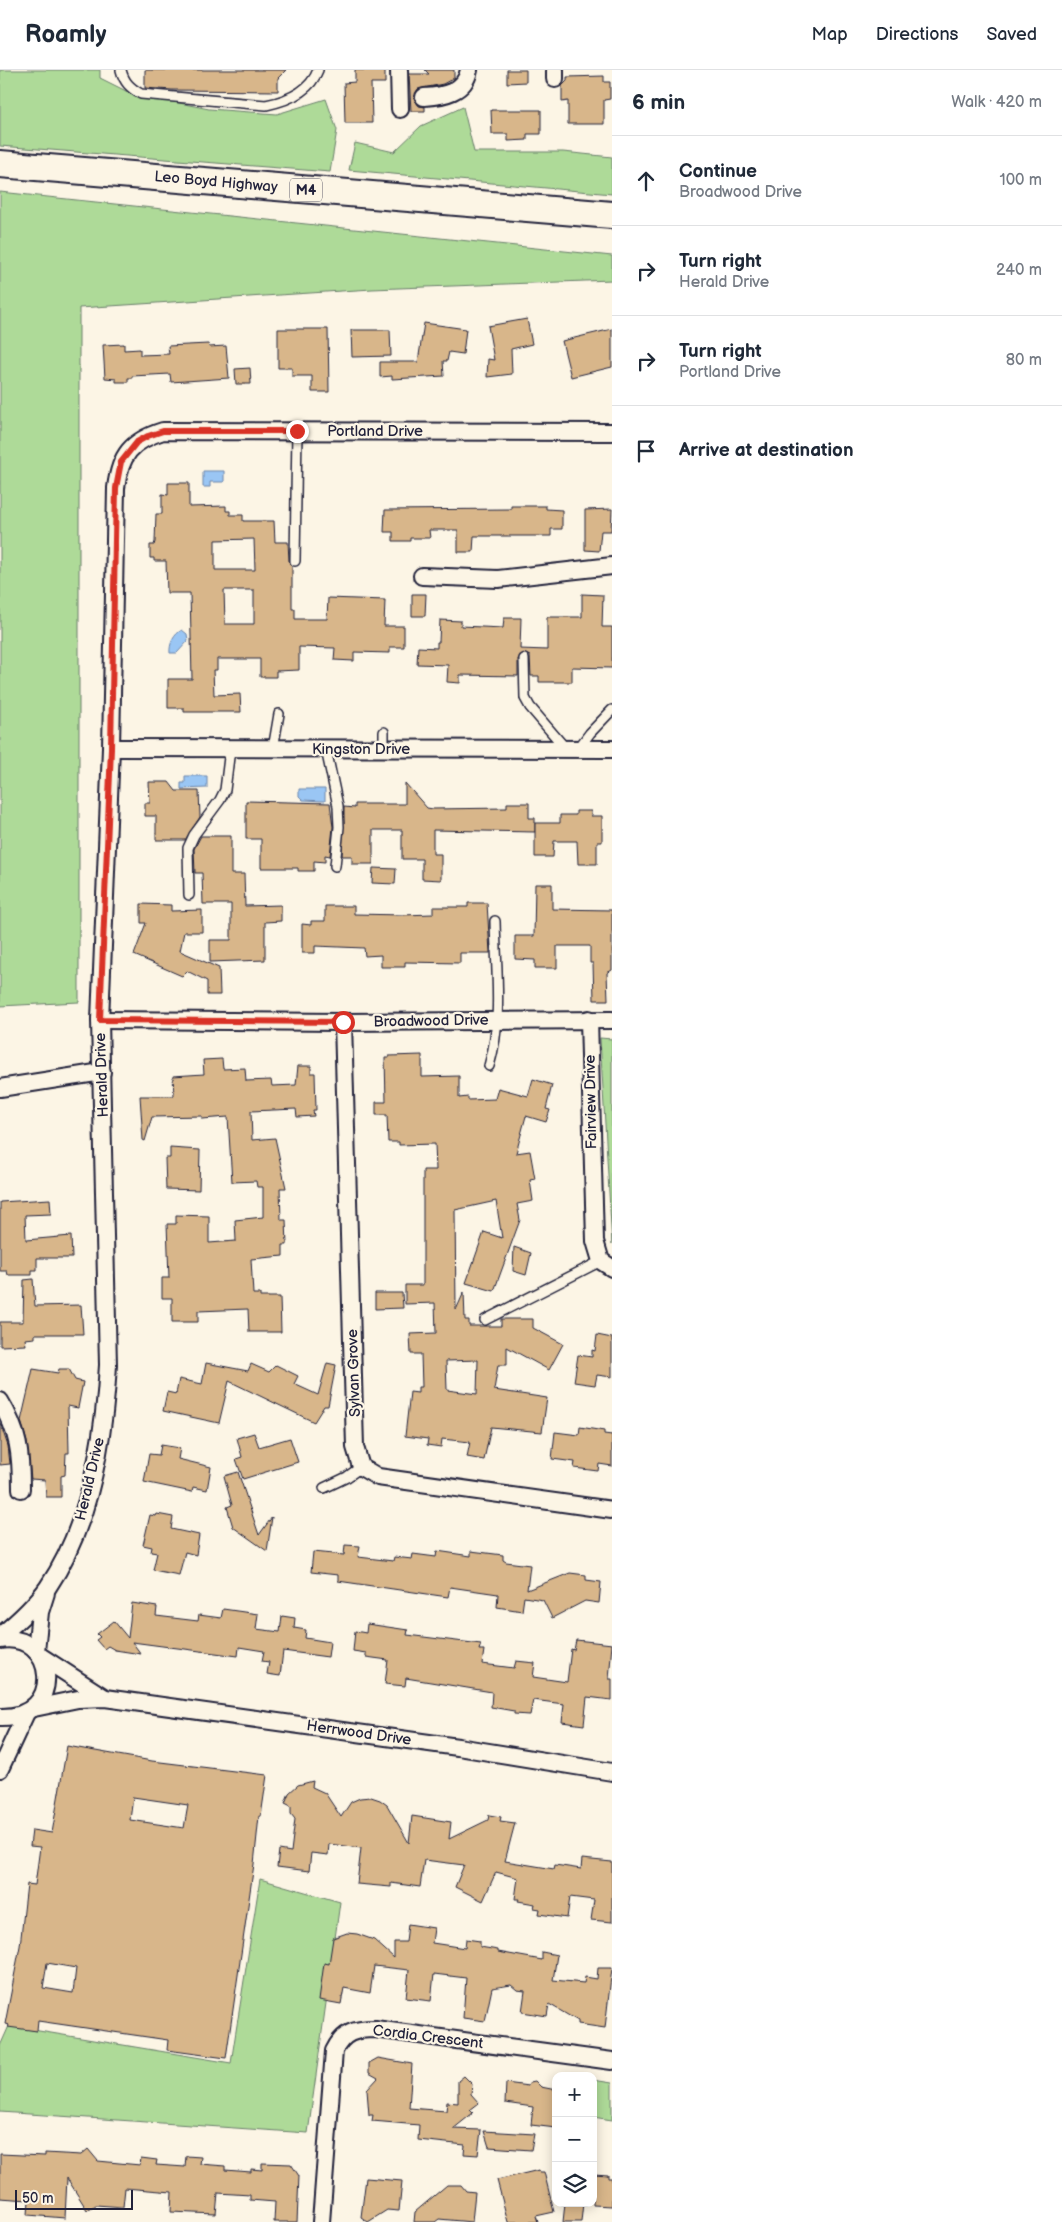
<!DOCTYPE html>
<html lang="en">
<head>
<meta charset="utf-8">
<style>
	body { margin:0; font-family:"Balsamiq Sans",sans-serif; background:#f2f2f3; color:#1f2937 }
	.controls { position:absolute; right:15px; bottom:15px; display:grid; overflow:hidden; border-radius:10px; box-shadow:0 2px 12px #0003 }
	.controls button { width:45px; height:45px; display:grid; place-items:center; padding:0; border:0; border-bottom:1px solid #e0e1e3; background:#fff; color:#1f2937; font:25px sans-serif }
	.scale { position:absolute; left:15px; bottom:12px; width:118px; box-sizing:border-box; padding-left:5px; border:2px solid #22223b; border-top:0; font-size:14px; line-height:18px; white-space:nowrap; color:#22223b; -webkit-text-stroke:4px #fcf5e5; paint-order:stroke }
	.stop { position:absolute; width:15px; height:15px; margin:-11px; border:4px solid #d93025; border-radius:50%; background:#fff }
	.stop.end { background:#d93025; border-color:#fff; box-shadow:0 1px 5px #0008 }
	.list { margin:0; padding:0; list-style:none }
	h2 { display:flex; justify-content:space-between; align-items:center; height:65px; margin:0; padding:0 20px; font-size:21px }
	h2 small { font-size:16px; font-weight:400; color:#747a83 }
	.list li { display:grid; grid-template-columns:32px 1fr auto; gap:15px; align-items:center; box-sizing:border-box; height:90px; padding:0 20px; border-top:1px solid #e0e1e3 }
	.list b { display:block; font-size:19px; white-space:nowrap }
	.list p { margin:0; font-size:16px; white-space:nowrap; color:#747a83 }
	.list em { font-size:16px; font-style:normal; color:#747a83 }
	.icon { flex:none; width:28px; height:28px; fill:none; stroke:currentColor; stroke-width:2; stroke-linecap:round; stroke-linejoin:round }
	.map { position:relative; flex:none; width:612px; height:2152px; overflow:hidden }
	header { display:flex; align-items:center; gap:30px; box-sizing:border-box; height:70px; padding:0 25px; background:#fff; border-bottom:1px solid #e0e1e3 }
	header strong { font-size:24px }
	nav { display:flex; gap:28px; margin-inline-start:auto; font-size:18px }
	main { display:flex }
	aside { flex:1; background:#fff }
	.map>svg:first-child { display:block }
</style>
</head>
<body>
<header>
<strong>Roamly</strong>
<nav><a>Map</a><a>Directions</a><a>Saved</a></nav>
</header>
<main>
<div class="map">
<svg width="612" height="2152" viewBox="0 0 612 2152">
	<rect width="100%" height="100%" fill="#fcf5e5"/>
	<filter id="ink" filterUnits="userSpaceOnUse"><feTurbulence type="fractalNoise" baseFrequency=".02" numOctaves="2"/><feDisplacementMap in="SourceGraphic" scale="10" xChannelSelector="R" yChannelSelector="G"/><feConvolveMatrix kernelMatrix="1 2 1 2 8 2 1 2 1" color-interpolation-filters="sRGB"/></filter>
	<g filter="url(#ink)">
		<g fill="#aeda98" stroke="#687e6a">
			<polygon points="0,0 100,0 100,8 130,23 209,39 277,44 326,29 337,60 330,102 0,76"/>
			<polygon points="463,37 474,82 563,82 612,87 612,124 349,100 355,73 394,82 421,56"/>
			<polygon points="0,122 612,186 612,210 372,219 79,238 79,932 0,936"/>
			<polygon points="600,968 612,969 612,1174"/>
			<polygon points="260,1809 340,1832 308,2063 0,2042 0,1976 9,1956 231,1993"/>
			<polygon points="593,2010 612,2013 612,2050 593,2047"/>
		</g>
		<g fill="#9ac6f4" stroke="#6a84aa">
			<polygon points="203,401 224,401 224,412 210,412 210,417 203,417"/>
			<path d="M182,560L187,564L188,571L177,583H170C169,574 174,564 182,560Z"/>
			<polygon points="185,706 207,706 207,718 181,719 181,713 185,713"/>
			<polygon points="299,719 325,719 325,731 303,730 299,726"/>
		</g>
		<g fill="#d8b68a" stroke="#22223b" fill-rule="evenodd">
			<polygon points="145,0 286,0 278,8 278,21 172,20 145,18"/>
			<polygon points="355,0 385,0 385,13 371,13 372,53 345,53 344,13 355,12"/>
			<polygon points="425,0 454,0 454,8 443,14 418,19 414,28 419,36 425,37 425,41 411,41 409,4 429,4"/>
			<polygon points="507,0 526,0 526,12 507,13"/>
			<polygon points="604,6 604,12 610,12 610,29 604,30 604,54 568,54 568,31 562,32 562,16 567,11 567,7"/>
			<polygon points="491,40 541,40 541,64 527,64 527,70 508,71 508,64 492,64"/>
			<polygon points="527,249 532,274 511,279 512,304 487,307 488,289 494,290 488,256"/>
			<polygon points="424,253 466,259 463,284 449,282 447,291 443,291 444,306 392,309 392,306 380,307 380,292 418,292"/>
			<polygon points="278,259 328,259 329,322 312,322 312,306 292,306 292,298 278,298"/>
			<polygon points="612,259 612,297 571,307 562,271"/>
			<polygon points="351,260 390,260 391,286 352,287"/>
			<polygon points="124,274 124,280 140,279 140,285 169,284 168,276 208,274 209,277 226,276 229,308 171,312 170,304 132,306 132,308 128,308 128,312 116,312 116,309 105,308 103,275"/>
			<polygon points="250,298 251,314 236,314 235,299"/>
			<path d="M168,413H189V437L226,436V441H230V445H243V451H274L275,472H288L289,491L292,496V539H295V549H327L328,528L385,530L384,556H404V577H390V583L354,582V591L334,590L335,578L299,577V600L276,601V607H260V589H217V600H213L214,625L240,624L241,642H184V638H168V609H192L190,523H167L166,491H154V488H150V475H154L155,472L156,444H162V424L168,425ZM254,469L255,500H215V470ZM224,520H254V554H225Z"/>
			<polygon points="511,436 546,436 546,439 562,440 562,459 551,459 551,466 474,466 473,482 458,482 458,460 429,460 430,468 410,468 410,471 393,471 393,462 384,462 385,440 511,439"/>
			<polygon points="612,439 611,461 601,461 599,481 585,480 585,440"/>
			<polygon points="412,524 426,524 425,546 412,546"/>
			<polygon points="582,524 603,525 602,557 612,557 612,598 572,597 572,612 539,612 539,606 531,606 530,586 523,583 518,589 518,606 460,605 460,613 447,612 448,595 417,594 418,577 437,578 437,572 439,572 440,550 461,551 461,556 503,558 504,548 521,548 520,579 547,580 547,547 582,547"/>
			<polygon points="149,712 169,712 176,721 199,721 200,747 185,770 156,770 156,746 145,746 145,733 150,733"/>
			<polygon points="405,713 427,738 433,739 507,738 507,733 529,733 529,748 535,748 535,762 433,760 433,784 441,784 441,810 422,809 422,789 402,789 402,760 373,760 373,794 352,794 352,786 342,786 344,737 355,738 355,734 405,734"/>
			<polygon points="246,731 330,733 333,757 330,786 325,785 325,792 314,791 314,801 298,801 298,798 261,798 261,769 246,769"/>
			<polygon points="576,741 591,741 591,746 602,746 602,772 597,772 597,794 578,794 577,771 554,771 553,787 535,787 535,753 560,753 560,745 576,745"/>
			<polygon points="201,766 231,766 231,804 244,804 245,836 281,835 281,851 265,852 265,890 210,892 210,870 231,870 231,834 203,834 202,803 195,803 194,779"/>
			<polygon points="373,798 396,799 395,814 372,813"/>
			<polygon points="535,814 552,814 552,839 612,840 612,900 607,903 608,930 594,930 593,893 590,893 590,876 557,876 557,898 535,898 535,890 515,889 515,866 534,866"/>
			<polygon points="468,833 487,833 490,883 460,883 460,893 405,892 405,897 381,897 381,885 365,886 364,878 315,876 315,883 302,883 302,854 311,855 311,851 325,851 325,836 354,836 354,844 403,845 433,844 433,837 468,837"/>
			<polygon points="141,834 171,835 171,841 202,840 202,862 184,862 180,881 219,898 220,925 207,925 207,911 187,901 182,906 134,885 146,853 141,853"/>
			<path d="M422,985V1007L459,1006V1028L468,1027V1030L495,1029L498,1018L528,1026L533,1009L552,1015L546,1039L550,1040L546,1052L526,1046L516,1083L530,1081L535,1109L530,1110L533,1131L517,1134L520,1150L494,1221L466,1213L484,1162L502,1168L496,1131L455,1140L456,1240L464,1222L465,1250H469V1256H501V1249H533V1258L563,1274L549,1300L507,1277V1295H498L494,1320L547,1328L542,1362L491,1357L484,1390L467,1387L470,1372L442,1369L441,1377L427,1375L428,1369L405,1366L410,1322L418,1323V1317H422L421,1284H411L410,1264L436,1263L435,1233L405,1234V1215H423V1100H436L435,1074L399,1075V1072H388L387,1045H376V1032H386L385,988H389V986ZM478,1290L477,1324L447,1320L446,1291Z"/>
			<polygon points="222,989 223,999 245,998 246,1011 271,1010 272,1016 296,1015 298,996 311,996 311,1003 315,1003 316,1040 313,1040 314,1046 297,1047 296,1039 251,1041 252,1070 275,1068 286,1118 280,1118 281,1150 286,1150 287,1175 283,1175 283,1186 251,1189 253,1224 260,1224 260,1227 280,1227 281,1262 249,1262 248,1239 198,1241 198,1252 172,1252 172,1228 162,1228 162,1208 169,1208 167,1154 176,1154 176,1145 209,1146 209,1173 236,1171 235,1150 263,1147 263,1117 257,1117 256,1111 232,1112 228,1047 202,1049 202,1046 152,1047 145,1071 143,1070 140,1026 174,1026 173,1006 204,1004 203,990"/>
			<polygon points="170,1078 200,1080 199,1120 166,1119 165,1088 170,1088"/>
			<polygon points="50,1129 51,1144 25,1145 26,1170 71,1166 72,1188 37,1188 37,1200 32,1200 32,1205 8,1205 7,1201 0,1201 0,1132"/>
			<polygon points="514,1177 531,1183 526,1205 513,1201"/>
			<polygon points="33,1209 35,1236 81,1235 83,1264 35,1264 35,1268 25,1269 26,1275 0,1276 0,1252 23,1252 24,1210"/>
			<polygon points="375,1223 402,1223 403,1238 375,1239"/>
			<polygon points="597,1265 612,1268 612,1307 597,1305 595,1315 574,1312 578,1285 592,1287 592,1280 595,1281"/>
			<polygon points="206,1293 248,1301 251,1294 269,1302 276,1295 298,1306 294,1314 318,1325 327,1293 336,1295 328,1336 324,1336 314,1352 229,1311 219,1353 163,1341 167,1322 176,1324 179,1309 202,1314"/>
			<polygon points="33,1299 58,1303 59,1299 69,1299 75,1310 83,1312 78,1338 68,1336 69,1383 66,1383 65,1405 61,1406 61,1427 46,1427 45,1410 31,1409 27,1372 21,1351"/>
			<polygon points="0,1353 8,1376 10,1394 0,1395"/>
			<polygon points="580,1357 604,1361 604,1364 612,1365 612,1396 599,1394 598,1401 574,1398 575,1392 552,1389 555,1362 579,1365"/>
			<polygon points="254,1363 259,1377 290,1368 298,1392 243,1409 236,1389 242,1387 237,1368"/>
			<polygon points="161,1375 180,1378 178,1389 211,1397 207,1420 193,1417 192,1422 144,1412 149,1384 159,1385"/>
			<polygon points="238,1402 259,1465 272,1447 267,1481 233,1457 227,1437 232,1435 224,1406"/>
			<polygon points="157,1444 173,1447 171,1459 199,1465 196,1485 185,1482 179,1505 153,1500 157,1483 151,1482 152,1477 143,1475 150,1445 156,1446"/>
			<polygon points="345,1475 360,1476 358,1487 393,1491 394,1487 412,1489 413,1484 436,1487 437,1481 471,1486 471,1481 503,1485 503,1490 506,1492 530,1495 527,1520 570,1503 586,1505 586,1510 601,1512 599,1533 585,1531 552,1548 543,1530 524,1527 522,1541 497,1537 498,1524 450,1517 448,1527 338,1511 338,1505 311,1502 313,1482 344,1485"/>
			<polygon points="132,1533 157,1537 156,1546 198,1551 199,1545 221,1548 223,1539 258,1544 256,1559 280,1562 282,1546 295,1548 294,1558 306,1560 305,1568 330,1572 328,1587 283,1581 280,1606 267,1604 269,1592 262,1591 264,1581 239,1577 238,1586 132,1572 141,1584 115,1580 108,1576 104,1579 96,1570 100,1567 97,1564 114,1551 128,1568"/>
			<polygon points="367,1554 408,1560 407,1565 481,1574 479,1580 484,1580 482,1594 514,1598 516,1591 535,1593 533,1607 567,1612 571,1579 574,1580 576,1570 612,1574 609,1609 612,1609 612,1630 587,1627 584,1655 562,1652 564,1634 533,1630 530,1645 514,1644 514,1641 491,1637 492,1622 406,1608 405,1616 385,1614 388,1590 366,1587 366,1583 353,1581 355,1561 366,1563"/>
			<path d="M67,1676L152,1691L267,1705L261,1746H259L254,1794L226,1988L167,1980L168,1970L38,1951L37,1961L8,1957L9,1955L5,1954L20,1876L27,1814L35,1815L40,1777L30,1776L32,1760L52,1763ZM133,1727L188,1735L184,1758L130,1750ZM47,1893L76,1898L73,1923L43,1918Z"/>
			<polygon points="313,1711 312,1717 325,1723 341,1747 351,1732 360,1728 371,1727 380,1730 387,1735 409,1773 412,1746 451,1752 449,1769 488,1750 489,1745 501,1747 500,1751 515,1753 505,1791 554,1799 555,1795 581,1799 582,1789 612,1792 612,1852 591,1850 594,1830 570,1827 567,1848 539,1844 540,1839 534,1838 535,1834 518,1831 519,1829 515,1829 518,1808 496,1802 483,1831 455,1817 464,1795 424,1790 420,1817 391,1813 391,1817 357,1814 361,1778 329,1774 328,1785 311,1783 309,1801 277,1797 279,1780 291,1782 295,1749 291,1744 291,1736 285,1733 289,1723 298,1715"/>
			<polygon points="408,1854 434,1858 432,1873 465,1878 466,1869 480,1871 480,1877 498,1880 498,1882 542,1890 542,1882 557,1885 553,1910 584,1913 585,1907 597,1909 598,1898 612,1898 605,1958 578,1954 578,1951 549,1934 547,1946 522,1942 525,1921 517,1920 511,1915 492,1918 485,1951 463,1948 466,1908 434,1904 431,1931 406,1928 409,1900 374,1896 370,1923 344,1918 341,1934 319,1930 324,1893 329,1894 333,1868 347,1863 357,1864 374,1870 394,1888 394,1872 406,1872"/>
			<polygon points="378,1988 412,1994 409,2038 446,2041 447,2032 458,2033 458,2011 464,2006 472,2014 471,2024 479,2033 470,2040 473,2043 453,2059 481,2060 478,2085 464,2084 465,2075 418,2070 419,2055 372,2051 373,2045 369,2045 367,2020 378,2008 369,2003 369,1993"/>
			<polygon points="535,2011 541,2017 556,2020 556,2058 531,2055 533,2037 505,2033 506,2013 528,2016 530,2012"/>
			<polygon points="484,2061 534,2064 531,2080 489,2077"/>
			<polygon points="88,2079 98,2091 140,2095 141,2088 157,2090 156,2095 185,2097 186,2086 201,2087 200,2094 225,2096 225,2100 251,2102 251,2099 262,2100 262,2093 291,2094 299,2106 297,2152 274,2152 275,2132 250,2130 250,2125 218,2123 216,2144 171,2142 172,2122 125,2118 123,2137 96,2135 87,2140 67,2108 65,2148 28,2145 29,2130 0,2128 0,2084 45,2086 45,2083 81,2085"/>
			<polygon points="539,2100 540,2102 544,2102 554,2142 536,2146 538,2152 508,2152 497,2110"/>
			<polygon points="594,2104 608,2105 608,2108 612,2108 612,2136 593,2135"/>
			<polygon points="366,2108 402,2111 399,2141 387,2140 368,2152 361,2147"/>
			<polygon points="447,2115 461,2115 466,2121 475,2122 472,2152 439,2149 435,2152 414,2152 415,2142"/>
			<polygon points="565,2133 583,2133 581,2152 563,2152"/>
		</g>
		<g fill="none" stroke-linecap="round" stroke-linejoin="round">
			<g stroke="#22223b" stroke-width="12">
				<g id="service">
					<path d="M121,0C124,12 130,18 141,24L266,35C286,31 310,22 318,0"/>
					<polyline points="295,491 297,361"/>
					<polyline points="524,589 525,628 530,637 566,679"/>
					<polyline points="273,679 279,644"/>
					<polyline points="326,679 338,736 339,757 335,796"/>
					<polyline points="384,679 384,662"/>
					<polyline points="578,679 590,663 612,640"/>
					<polyline points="189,825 188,778 194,765 220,730 225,720 230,679"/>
					<path d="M489,996C503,949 496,900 495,851"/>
					<polyline points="485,1250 601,1191"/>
					<polyline points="324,1418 347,1407 361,1397"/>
				</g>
			</g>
			<g stroke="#22223b" stroke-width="20">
				<g id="minor">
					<polyline points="399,0 400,39"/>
					<polyline points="555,0 555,9"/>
					<path d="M424,27C444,26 465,22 469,0"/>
					<polyline points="422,506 498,509 612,496"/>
					<polyline points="111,678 612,679"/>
					<polyline points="589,949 595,1171 601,1191 612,1198"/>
					<polyline points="100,950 343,952 612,950"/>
					<polyline points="343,952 355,1377 361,1397 378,1407 612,1440"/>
					<polyline points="0,1018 102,1002"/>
					<path d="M0,1331C19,1362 21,1384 21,1419"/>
					<path d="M0,1566C17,1552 35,1536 48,1517C90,1455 104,1369 108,1295L100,950L111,678L116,418C120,385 131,371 163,361L612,362"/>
					<path d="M0,1570C57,1561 66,1649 0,1647"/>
					<polyline points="36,1581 40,1542 46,1523"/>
					<polyline points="40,1586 105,1628"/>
					<polyline points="34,1638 78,1629 105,1628 458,1677 612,1702"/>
					<polyline points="0,1699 26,1643"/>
					<path d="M321,2152L334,1981C343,1962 355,1959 375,1959L612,1991"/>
				</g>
			</g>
			<g stroke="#22223b" stroke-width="30">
				<polyline id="primary" points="0,94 612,145"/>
			</g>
			<use href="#service" stroke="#fcf5e5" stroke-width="9"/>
			<use href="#minor" stroke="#fcf5e5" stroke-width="16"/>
			<use href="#primary" stroke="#fcf5e5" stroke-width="26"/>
		</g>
	</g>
	<g fill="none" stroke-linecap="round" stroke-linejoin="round" filter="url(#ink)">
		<polyline stroke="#d93025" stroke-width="6" points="297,361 163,361 148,366 137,372 121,392 116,418 111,678 100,950 343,952"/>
	</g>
	<g text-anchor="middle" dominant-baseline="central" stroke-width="4.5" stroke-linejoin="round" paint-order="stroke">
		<rect fill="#fcf5e5" stroke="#63616e" stroke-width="1" x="290" y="108.5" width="32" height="23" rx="4"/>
		<g font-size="14" font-weight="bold" fill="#22223b">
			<text x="306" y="120">M4</text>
		</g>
		<g font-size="15" fill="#22223b" stroke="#fcf5e5">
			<text transform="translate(216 112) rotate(5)">Leo Boyd Highway</text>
			<text x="375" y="361">Portland Drive</text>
			<text x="361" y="679">Kingston Drive</text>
			<text transform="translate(431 951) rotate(-1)">Broadwood Drive</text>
			<text transform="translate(102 1005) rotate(-92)">Herald Drive</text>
			<text transform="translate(591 1032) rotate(-91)">Fairview Drive</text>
			<text transform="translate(354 1303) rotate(-92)">Sylvan Grove</text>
			<text transform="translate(90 1409) rotate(-77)">Herald Drive</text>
			<text transform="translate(359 1663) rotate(8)">Herrwood Drive</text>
			<text transform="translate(428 1967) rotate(7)">Cordia Crescent</text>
		</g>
	</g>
</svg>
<div class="controls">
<button>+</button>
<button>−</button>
<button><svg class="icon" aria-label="layers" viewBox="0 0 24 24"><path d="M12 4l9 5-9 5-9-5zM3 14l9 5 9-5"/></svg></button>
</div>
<div class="scale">50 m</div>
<div class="stop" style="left:343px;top:952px"></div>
<div class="stop end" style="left:297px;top:361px"></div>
</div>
<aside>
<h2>6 min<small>Walk · 420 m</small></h2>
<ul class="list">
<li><svg class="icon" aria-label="ahead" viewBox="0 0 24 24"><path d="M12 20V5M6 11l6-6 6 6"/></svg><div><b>Continue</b><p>Broadwood Drive</p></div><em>100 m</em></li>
<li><svg class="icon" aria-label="right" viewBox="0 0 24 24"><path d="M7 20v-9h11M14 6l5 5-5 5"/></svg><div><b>Turn right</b><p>Herald Drive</p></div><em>240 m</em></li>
<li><svg class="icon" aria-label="right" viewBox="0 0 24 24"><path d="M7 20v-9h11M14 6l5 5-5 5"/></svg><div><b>Turn right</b><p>Portland Drive</p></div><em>80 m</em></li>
<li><svg class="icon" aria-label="arrive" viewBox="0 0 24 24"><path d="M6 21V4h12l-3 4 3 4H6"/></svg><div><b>Arrive at destination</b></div></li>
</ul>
</aside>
</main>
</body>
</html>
